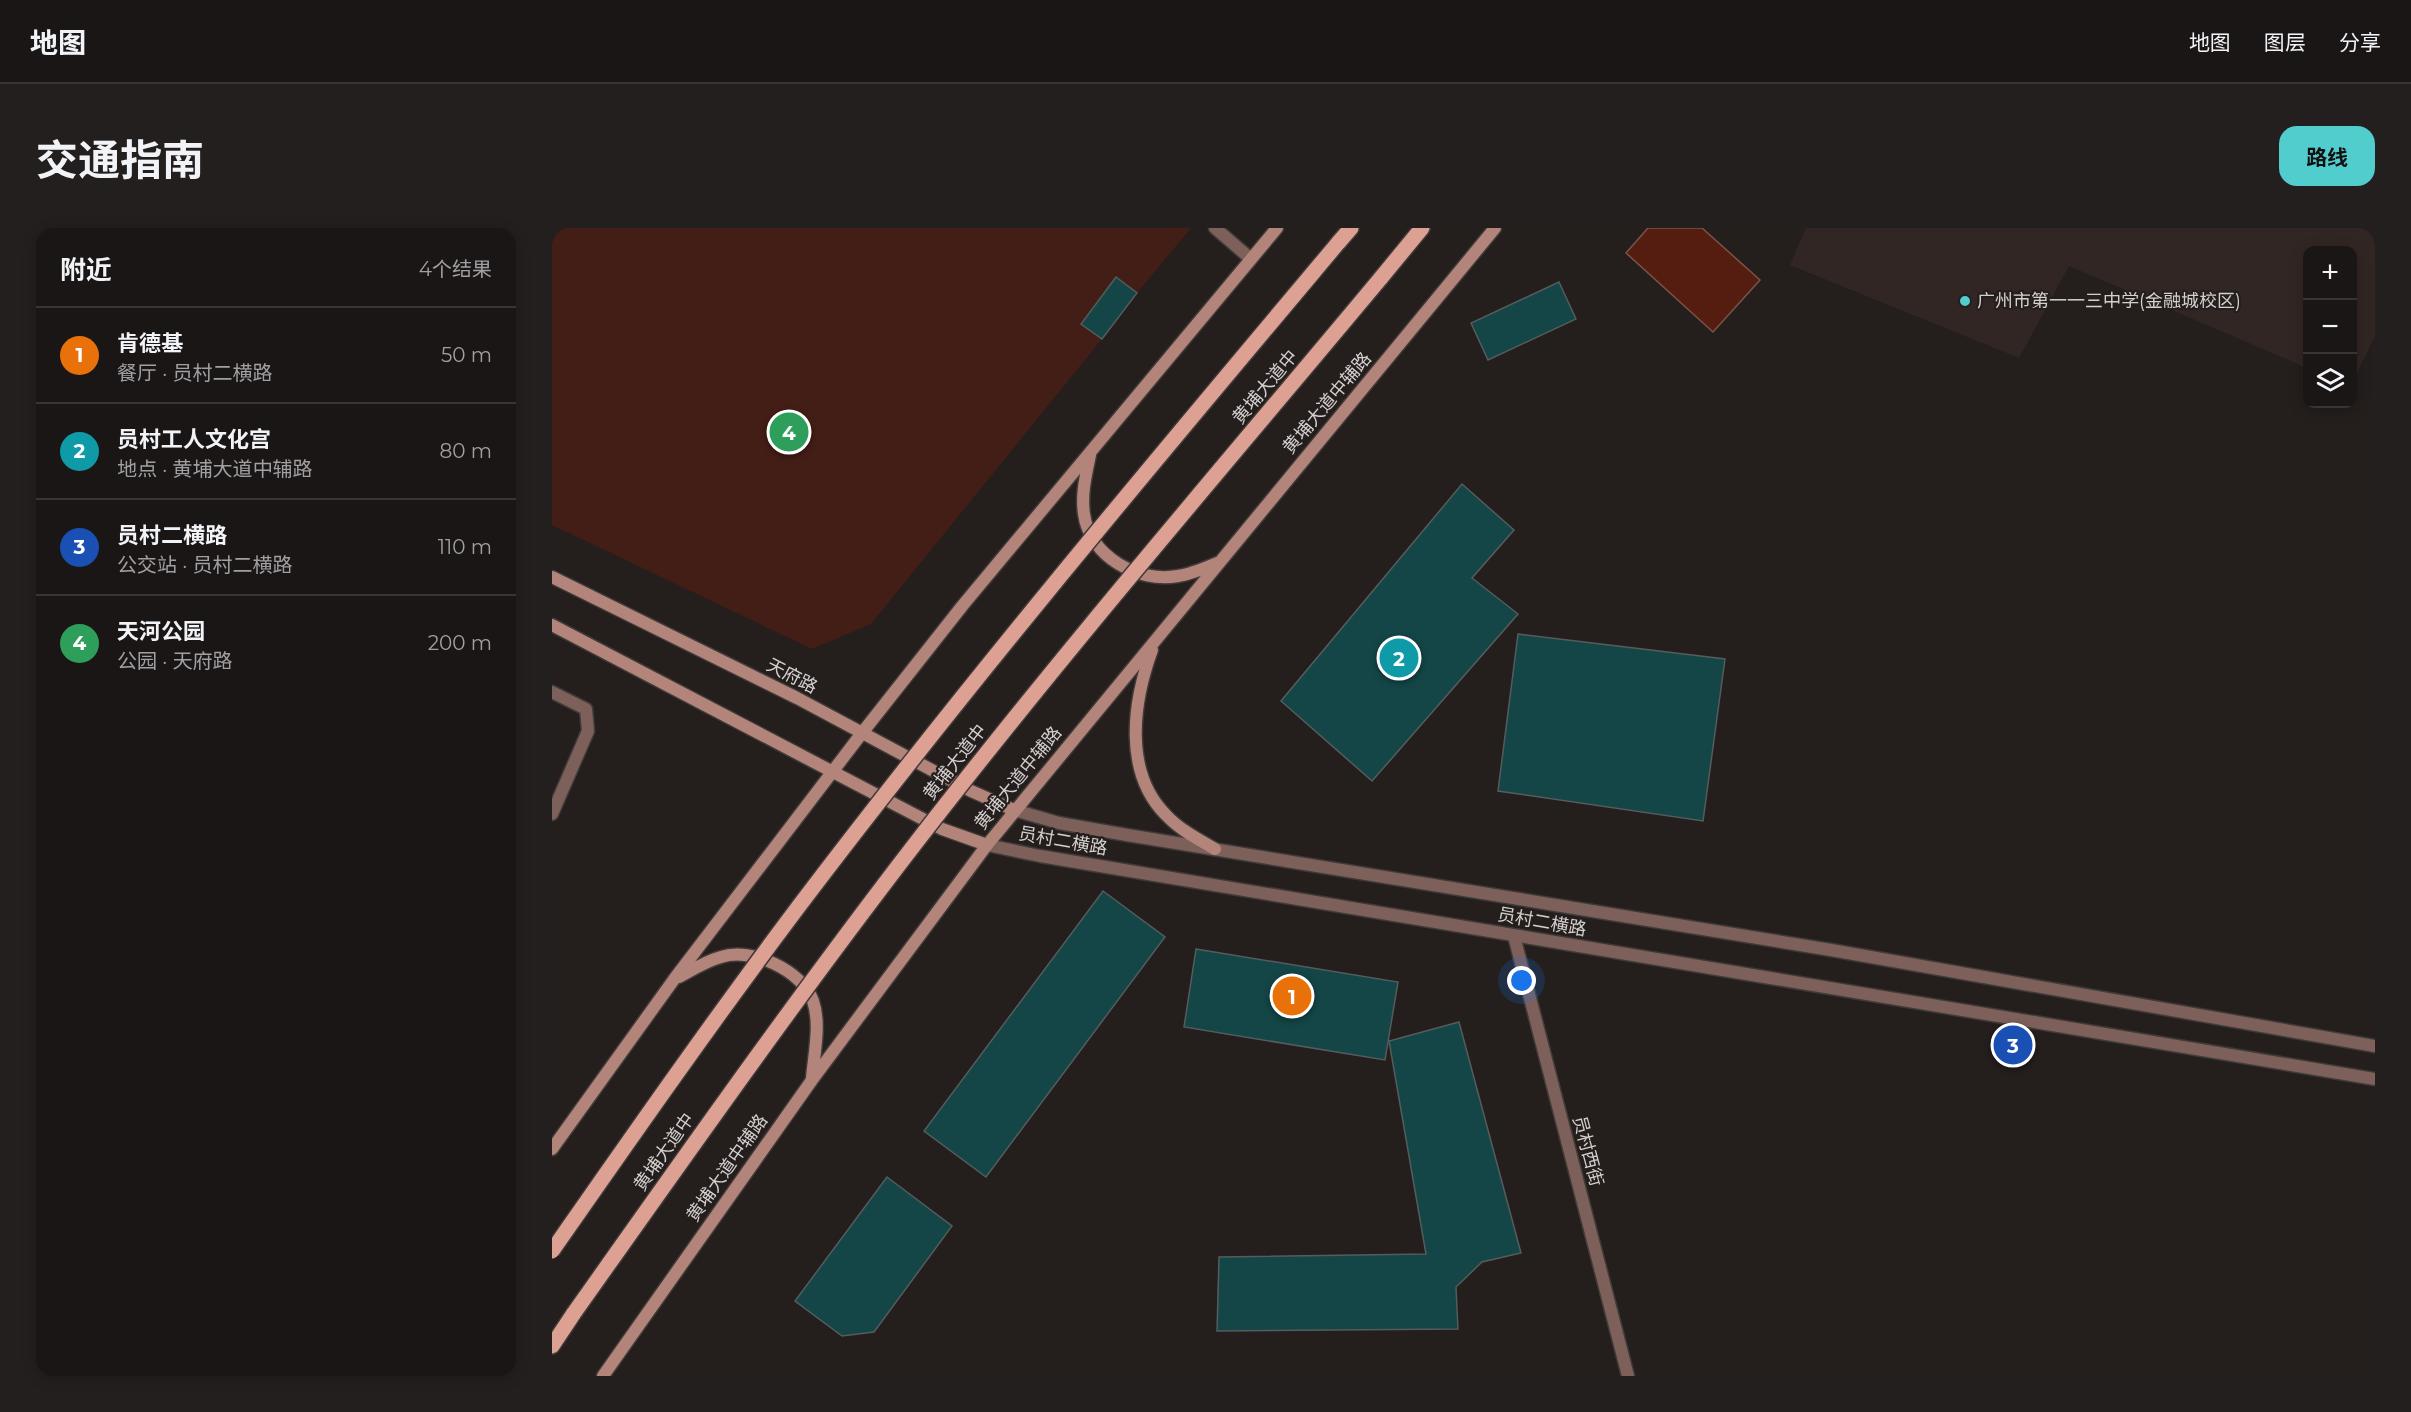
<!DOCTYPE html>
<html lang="zh">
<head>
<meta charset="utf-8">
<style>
	body { margin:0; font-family:Montserrat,"Noto Sans SC",sans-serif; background:#241f1f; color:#f1f3f6 }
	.controls { position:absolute; right:18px; top:18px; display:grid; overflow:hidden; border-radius:12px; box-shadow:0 3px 15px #0003 }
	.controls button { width:54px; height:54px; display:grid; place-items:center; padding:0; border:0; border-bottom:2px solid #393535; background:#1b1616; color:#f1f3f6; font:30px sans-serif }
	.you { position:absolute; left:970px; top:753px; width:21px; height:21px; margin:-15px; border:4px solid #fff; border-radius:50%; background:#1a73e8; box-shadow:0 0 0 9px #1a73e833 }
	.badge { display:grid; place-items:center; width:39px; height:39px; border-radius:50%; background:#52cdce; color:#fff; font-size:20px; font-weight:700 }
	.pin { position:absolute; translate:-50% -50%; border:3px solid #fff; box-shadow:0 2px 6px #0006 }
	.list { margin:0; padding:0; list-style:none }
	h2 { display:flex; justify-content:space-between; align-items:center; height:78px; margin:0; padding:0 24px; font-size:26px }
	h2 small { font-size:20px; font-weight:400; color:#a09fa1 }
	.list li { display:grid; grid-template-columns:39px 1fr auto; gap:18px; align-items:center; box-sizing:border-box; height:96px; padding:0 24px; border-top:2px solid #393535 }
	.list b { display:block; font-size:22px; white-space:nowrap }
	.list p { margin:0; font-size:20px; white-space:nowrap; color:#a09fa1 }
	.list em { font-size:20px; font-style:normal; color:#a09fa1 }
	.icon { flex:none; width:33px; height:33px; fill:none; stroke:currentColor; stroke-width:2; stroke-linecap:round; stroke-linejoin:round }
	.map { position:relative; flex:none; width:1823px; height:1148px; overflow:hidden; border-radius:18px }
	header { display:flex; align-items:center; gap:36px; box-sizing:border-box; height:84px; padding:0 30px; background:#1b1616; border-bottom:2px solid #393535 }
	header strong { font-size:28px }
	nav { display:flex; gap:33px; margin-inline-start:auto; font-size:21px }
	.intro { display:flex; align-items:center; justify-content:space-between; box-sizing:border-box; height:144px; padding:0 36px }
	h1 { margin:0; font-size:42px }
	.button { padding:15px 27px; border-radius:18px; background:#52cdce; color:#111; font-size:21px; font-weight:700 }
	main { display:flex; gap:36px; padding:0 36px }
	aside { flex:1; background:#1b1616; border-radius:18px; box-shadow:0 3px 15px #0003 }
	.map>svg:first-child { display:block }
</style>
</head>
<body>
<header>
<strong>地图</strong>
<nav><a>地图</a><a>图层</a><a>分享</a></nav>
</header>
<div class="intro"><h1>交通指南</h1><a class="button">路线</a></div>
<main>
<aside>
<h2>附近<small>4个结果</small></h2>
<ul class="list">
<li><span class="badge" style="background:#e8710a">1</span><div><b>肯德基</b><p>餐厅 · 员村二横路</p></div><em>50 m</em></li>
<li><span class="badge" style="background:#0f9aa8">2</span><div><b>员村工人文化宫</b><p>地点 · 黄埔大道中辅路</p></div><em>80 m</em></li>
<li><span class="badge" style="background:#1a4fb4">3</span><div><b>员村二横路</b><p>公交站 · 员村二横路</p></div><em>110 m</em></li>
<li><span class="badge" style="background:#2e9e5b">4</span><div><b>天河公园</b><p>公园 · 天府路</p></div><em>200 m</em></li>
</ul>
</aside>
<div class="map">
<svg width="1823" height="1148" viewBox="0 0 1823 1148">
	<rect width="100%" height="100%" fill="#241e1d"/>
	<polygon fill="#322624" points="1254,0 1823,0 1823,108 1801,153 1800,22 1756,22 1755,140 1517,38 1467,130 1238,37"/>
	<polygon fill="#431e16" points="0,0 639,0 585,65 564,49 529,96 550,111 319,396 260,421 0,297"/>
	<polygon fill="#551d10" stroke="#7b5349" stroke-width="1.5" points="1096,0 1150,0 1208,52 1161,104 1074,25"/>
	<g fill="#144647" stroke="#555c5c" stroke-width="1.5">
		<polygon points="564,49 585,65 550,111 529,96"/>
		<polygon points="1007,54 1024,91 936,132 919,95"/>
		<polygon points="910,256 962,302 920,350 966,386 820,553 729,473"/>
		<polygon points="966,406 1173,431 1151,593 946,563"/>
		<polygon points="551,663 613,709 434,949 372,903"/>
		<polygon points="644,721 846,754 833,832 632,799"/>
		<polygon points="907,794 969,1025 930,1034 904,1059 906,1101 665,1103 667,1029 874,1026 837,813"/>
		<polygon points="335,949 400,998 322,1104 290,1108 243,1073"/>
	</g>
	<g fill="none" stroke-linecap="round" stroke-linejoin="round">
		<g stroke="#403a39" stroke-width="15">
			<g id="service">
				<polyline points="663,0 699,31"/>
				<polyline points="0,464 34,481 36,503 0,586"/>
			</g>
		</g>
		<g stroke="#403a39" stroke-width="15">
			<g id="tertiary">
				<polyline points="462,582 507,595 575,607 1279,722 1823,818"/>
				<polyline points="435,617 488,628 1823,851"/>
				<polyline points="962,708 1076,1148"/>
			</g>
		</g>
		<g stroke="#403a39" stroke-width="15">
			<g id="secondary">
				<path d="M538,227C534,247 529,266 532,286C538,329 586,355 626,348C639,346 653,340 665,335"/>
				<polyline points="0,349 245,470 419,563 462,582"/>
				<polyline points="0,397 390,601 435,617"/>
				<path d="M600,422C581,474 571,544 614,587C628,602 646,611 663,621"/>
				<path d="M127,749C140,742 154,733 169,729C199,719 250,742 261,773C269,796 262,826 260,850"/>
				<polyline points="0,921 123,750 310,505 411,377 725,0"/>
				<polyline points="51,1148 260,852 435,617 943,0"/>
			</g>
		</g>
		<g stroke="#403a39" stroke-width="18">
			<g id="primary">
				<polyline points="786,15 799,0"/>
				<polyline points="828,51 870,0"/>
				<polyline points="0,1118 22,1085"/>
			</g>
		</g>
		<use href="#service" stroke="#7d6059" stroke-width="12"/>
		<use href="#tertiary" stroke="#7d6059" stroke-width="12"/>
		<use href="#secondary" stroke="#b3857a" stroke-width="12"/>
		<use href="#primary" stroke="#dca193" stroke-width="15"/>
		<g stroke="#403a39" stroke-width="18" stroke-linecap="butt">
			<g id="primary-bridge">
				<path d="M0,1023C81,907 162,791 247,678C419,451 603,233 786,15"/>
				<path d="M22,1085C134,927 245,769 363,616C512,423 672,238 828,51"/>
			</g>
		</g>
		<use href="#primary-bridge" stroke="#dca193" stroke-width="15"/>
	</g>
	<circle fill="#52cdce" stroke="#241e1d" stroke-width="2" cx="1413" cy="73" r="6"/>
	<g text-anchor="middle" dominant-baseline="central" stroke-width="4.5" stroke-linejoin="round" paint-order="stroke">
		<g font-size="18" fill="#d4d0cf" stroke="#241e1d" text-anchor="start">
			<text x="1425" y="73">广州市第一一三中学(金融城校区)</text>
		</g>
		<g font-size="18" fill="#d4d0cf" stroke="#241e1d">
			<text transform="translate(713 159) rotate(-50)">黄埔大道中</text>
			<text transform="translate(775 175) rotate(-50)">黄埔大道中辅路</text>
			<text transform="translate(240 448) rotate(27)">天府路</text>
			<text transform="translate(403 534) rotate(-52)">黄埔大道中</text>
			<text transform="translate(466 550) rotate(-51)">黄埔大道中辅路</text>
			<text transform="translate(511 613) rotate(10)">员村二横路</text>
			<text transform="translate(990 694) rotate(10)">员村二横路</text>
			<text transform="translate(1036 923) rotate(75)">员村西街</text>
			<text transform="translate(112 924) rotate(-55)">黄埔大道中</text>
			<text transform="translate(175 940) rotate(-55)">黄埔大道中辅路</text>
		</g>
	</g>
</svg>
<div class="controls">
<button>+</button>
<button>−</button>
<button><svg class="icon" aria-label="layers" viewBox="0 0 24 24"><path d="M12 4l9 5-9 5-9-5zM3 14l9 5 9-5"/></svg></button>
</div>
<div class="you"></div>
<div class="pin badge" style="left:740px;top:768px;background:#e8710a">1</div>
<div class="pin badge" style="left:847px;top:430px;background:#0f9aa8">2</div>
<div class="pin badge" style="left:1461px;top:817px;background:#1a4fb4">3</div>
<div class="pin badge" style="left:237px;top:204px;background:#2e9e5b">4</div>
</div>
</main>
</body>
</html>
